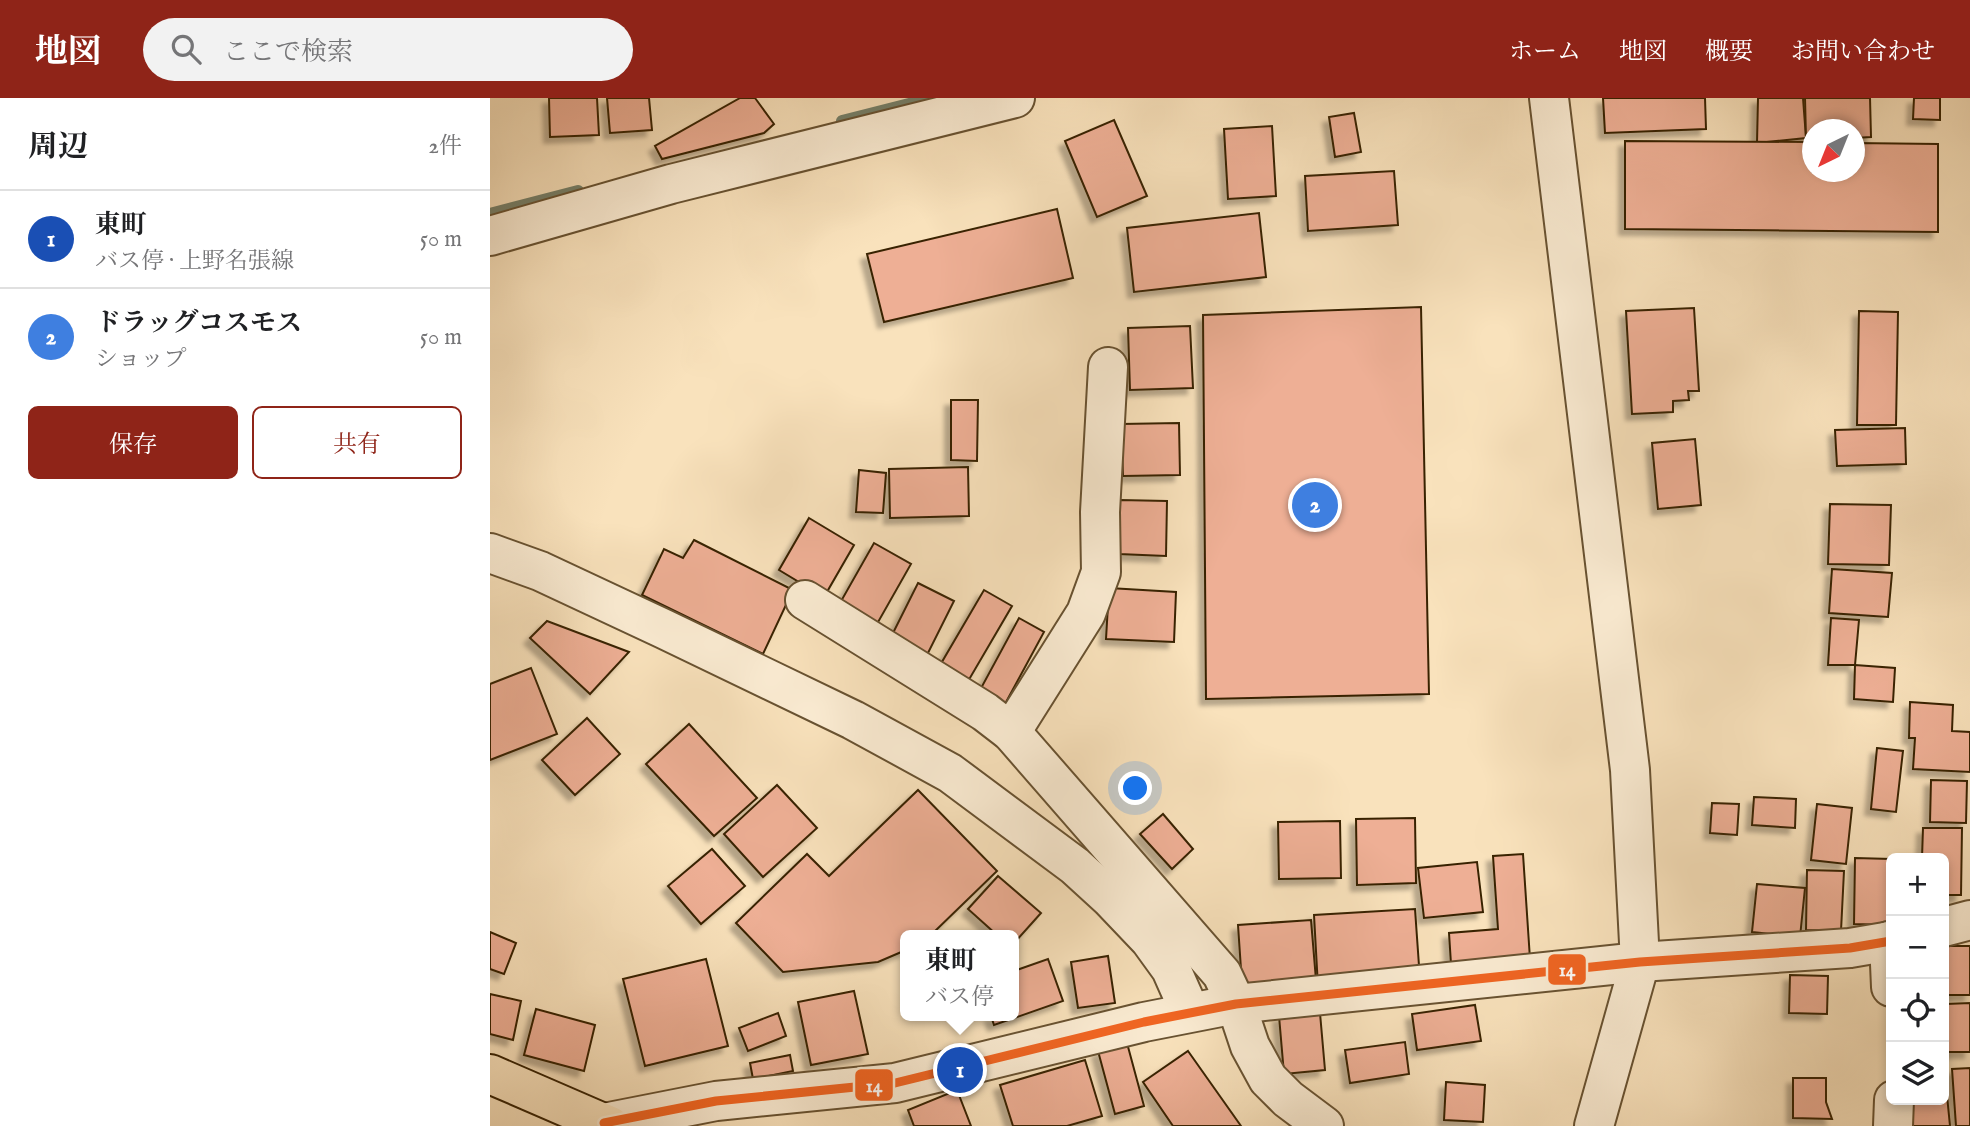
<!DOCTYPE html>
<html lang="ja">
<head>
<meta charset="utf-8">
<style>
	body { margin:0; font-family:"IM FELL English","Noto Serif JP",serif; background:#f2f2f2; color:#202124 }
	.controls { position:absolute; right:21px; bottom:21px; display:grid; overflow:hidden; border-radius:10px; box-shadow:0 4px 10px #0003 }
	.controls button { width:63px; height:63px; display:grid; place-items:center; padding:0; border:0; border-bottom:2px solid #e0e0e0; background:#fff; color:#202124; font:35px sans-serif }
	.compass { position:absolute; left:1312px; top:21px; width:63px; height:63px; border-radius:50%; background:#fff; box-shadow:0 4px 10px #0003; rotate:223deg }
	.you { position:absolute; left:646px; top:691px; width:24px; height:24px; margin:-18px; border:5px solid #fff; border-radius:50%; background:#1a73e8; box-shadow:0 0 0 10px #1a73e833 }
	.badge { display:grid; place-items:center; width:46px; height:46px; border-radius:50%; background:#8f2418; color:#fff; font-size:23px; font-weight:700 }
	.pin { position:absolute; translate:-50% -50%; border:4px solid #fff; box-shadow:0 2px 7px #0006 }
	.popup { position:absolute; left:410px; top:832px; width:119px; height:91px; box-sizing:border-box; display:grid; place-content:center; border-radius:10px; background:#fff; filter:drop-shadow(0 2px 5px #0005); font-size:23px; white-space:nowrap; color:#757577 }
	.popup b { font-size:26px; color:#202124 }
	.popup::after { content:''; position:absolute; left:50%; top:100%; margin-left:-14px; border:14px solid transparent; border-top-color:#fff }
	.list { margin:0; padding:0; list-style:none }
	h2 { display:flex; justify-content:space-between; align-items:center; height:91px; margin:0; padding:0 28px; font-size:30px }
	h2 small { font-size:23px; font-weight:400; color:#757577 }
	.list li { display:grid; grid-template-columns:46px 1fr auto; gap:21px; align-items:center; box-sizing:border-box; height:98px; padding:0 28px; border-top:2px solid #e0e0e0 }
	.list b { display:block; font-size:26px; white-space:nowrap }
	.list p { margin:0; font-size:23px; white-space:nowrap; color:#757577 }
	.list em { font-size:23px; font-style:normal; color:#757577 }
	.actions { display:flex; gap:14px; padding:21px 28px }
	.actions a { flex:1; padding:16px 0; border:2px solid #8f2418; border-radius:10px; text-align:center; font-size:24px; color:#8f2418 }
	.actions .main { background:#8f2418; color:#fff }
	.icon { flex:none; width:38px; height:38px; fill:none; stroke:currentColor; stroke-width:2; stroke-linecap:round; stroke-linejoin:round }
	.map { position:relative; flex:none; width:1480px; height:1028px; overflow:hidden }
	header { display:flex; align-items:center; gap:42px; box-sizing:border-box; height:98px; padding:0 35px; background:#8f2418; color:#fff }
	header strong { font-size:33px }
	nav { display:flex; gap:38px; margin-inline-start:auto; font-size:24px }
	.search { width:490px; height:63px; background:#f2f2f2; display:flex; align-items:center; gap:18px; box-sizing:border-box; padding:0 24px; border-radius:38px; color:#757577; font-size:26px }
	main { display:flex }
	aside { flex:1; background:#fff }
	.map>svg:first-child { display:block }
</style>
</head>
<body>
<header>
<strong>地図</strong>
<div class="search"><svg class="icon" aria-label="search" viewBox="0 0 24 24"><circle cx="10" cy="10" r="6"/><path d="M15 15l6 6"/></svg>ここで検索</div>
<nav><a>ホーム</a><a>地図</a><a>概要</a><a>お問い合わせ</a></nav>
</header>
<main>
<aside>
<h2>周辺<small>2件</small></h2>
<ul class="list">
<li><span class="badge" style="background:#1a4fb4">1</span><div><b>東町</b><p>バス停 · 上野名張線</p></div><em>50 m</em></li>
<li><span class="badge" style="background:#3f7fe0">2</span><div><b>ドラッグコスモス</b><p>ショップ</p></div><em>50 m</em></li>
</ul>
<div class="actions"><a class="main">保存</a><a>共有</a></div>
</aside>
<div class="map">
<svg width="1480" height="1028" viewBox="0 0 1480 1028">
	<defs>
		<filter id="shadow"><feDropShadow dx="-6" dy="6" stdDeviation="2" flood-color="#0004"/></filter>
	</defs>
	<rect width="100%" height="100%" fill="#f9e2bc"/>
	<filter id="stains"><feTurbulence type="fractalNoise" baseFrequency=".00286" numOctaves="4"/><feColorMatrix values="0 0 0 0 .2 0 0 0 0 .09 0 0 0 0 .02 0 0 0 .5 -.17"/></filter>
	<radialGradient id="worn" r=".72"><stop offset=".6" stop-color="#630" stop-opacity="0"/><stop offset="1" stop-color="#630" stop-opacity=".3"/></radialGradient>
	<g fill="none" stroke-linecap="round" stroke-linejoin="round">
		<g stroke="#75806a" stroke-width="12">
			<polyline points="352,23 443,0"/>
			<polyline points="0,116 88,93"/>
		</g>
	</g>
	<g fill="#eeaf95" stroke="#382203" stroke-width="2" filter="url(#shadow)">
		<polygon points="59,0 107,0 109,37 60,39"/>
		<polygon points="117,0 159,0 162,32 120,35"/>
		<polygon points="250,0 265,0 284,26 274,35 172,61 165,48"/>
		<polygon points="1113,0 1215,0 1216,31 1115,35"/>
		<polygon points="1268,0 1313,0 1316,40 1267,45"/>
		<polygon points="1315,0 1380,0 1381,39 1364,40 1364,32 1322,32 1322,40 1316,40"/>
		<polygon points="1424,0 1450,0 1450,22 1423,21"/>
		<polygon points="864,15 871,54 845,59 839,19"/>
		<polygon points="624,22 657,98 607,119 575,43"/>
		<polygon points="782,28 786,98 738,101 734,31"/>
		<polygon points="1135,43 1322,44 1322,74 1364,74 1364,45 1448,46 1448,134 1135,131"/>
		<polygon points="904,73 908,127 818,133 815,78"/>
		<polygon points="567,111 583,180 394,224 377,156"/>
		<polygon points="769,115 776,179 644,194 637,130"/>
		<polygon points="931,209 939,596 716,601 713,217"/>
		<polygon points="1204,210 1209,293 1198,293 1199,302 1183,303 1183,314 1142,316 1136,213"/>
		<polygon points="1369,213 1408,214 1406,327 1367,327"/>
		<polygon points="700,228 703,290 640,292 638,230"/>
		<polygon points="461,302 488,302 487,363 461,362"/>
		<polygon points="689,325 690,377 633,378 631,326"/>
		<polygon points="1415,330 1416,366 1347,368 1345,332"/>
		<polygon points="1205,341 1211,407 1168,411 1162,345"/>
		<polygon points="478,369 479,418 400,420 399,371"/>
		<polygon points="369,372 396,375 393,415 366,414"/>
		<polygon points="630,402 677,403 676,458 629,456"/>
		<polygon points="1340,406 1401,407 1399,467 1338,466"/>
		<polygon points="319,420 364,447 334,499 289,472"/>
		<polygon points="204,442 303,492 273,556 152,497 174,451 193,460"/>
		<polygon points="384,445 421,466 383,533 346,512"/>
		<polygon points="1342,471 1402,475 1398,519 1339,515"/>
		<polygon points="428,485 464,503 434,563 398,545"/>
		<polygon points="619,490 686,494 684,544 616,541"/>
		<polygon points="494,492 522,508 477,585 449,569"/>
		<polygon points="529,520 554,534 515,606 490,592"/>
		<polygon points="1341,520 1369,522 1365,567 1338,567"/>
		<polygon points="57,523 139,554 100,596 40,540"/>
		<polygon points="1365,567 1405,570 1403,604 1364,601"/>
		<polygon points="41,570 67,636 0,662 0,586"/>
		<polygon points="1420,604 1463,607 1462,633 1480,634 1480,674 1423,671 1425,640 1419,640"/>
		<polygon points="97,620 130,656 85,697 52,662"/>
		<polygon points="199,626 267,700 224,738 156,666"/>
		<polygon points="1387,650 1413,653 1406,714 1381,711"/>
		<polygon points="1441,682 1477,683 1476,725 1440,724"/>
		<polygon points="287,687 327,730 273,779 234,736"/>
		<polygon points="428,692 507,773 441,837 416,837 416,852 388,864 293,874 246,825 317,756 339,778"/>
		<polygon points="1264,699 1306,701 1305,730 1262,727"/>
		<polygon points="1222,705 1249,706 1247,737 1220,735"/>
		<polygon points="1327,706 1362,710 1356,766 1321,762"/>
		<polygon points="673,716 703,751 682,771 650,736"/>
		<polygon points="925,720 926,785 867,787 866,721"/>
		<polygon points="850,723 851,780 789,781 788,724"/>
		<polygon points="1433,730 1472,730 1471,797 1454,797 1454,760 1432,760"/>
		<polygon points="222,751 255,788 211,826 178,788"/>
		<polygon points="1033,756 1040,861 961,866 959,835 1008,831 1003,758"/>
		<polygon points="1365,760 1401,761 1401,827 1364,826"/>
		<polygon points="987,764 993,814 934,820 928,770"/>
		<polygon points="1317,772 1354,773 1351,833 1316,832"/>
		<polygon points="508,778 551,815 524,845 524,837 507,837 478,811"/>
		<polygon points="1267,786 1315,790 1310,839 1262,834"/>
		<polygon points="925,811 930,882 828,889 824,817"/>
		<polygon points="821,822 826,882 752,886 748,827"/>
		<polygon points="0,834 26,845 14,876 0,871"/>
		<rect x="1454" y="848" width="26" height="49"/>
		<polygon points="618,858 625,905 588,910 581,864"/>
		<polygon points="216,861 238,948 155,968 133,881"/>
		<polygon points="558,861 573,903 504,927 501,918 524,918 524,873"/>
		<polygon points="1300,877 1338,878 1337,916 1299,915"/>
		<polygon points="364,893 378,956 321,967 308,904"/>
		<polygon points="0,896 31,903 23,942 0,936"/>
		<polygon points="1480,905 1480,954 1457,954 1456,906"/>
		<polygon points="985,907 991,943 927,952 922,916"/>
		<polygon points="46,911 105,927 94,973 34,957"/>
		<polygon points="288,915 296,938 258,953 249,930"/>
		<polygon points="830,915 835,972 794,976 789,918"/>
		<polygon points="915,944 919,976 860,985 855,952"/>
		<polygon points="637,945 654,1008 625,1016 608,953"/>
		<polygon points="698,953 751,1028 683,1028 653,984"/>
		<polygon points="300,957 303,973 263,981 260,965"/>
		<polygon points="595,962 612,1018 577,1028 523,1028 510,987"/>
		<polygon points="1454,967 1460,1028 1422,1028 1419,1002 1454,1002"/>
		<polygon points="1480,970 1480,1028 1466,1028 1462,971"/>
		<polygon points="1303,980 1336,980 1336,1004 1342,1021 1303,1020"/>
		<polygon points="956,984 995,987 993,1024 954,1022"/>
		<polygon points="467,992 481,1028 424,1028 418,1012"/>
	</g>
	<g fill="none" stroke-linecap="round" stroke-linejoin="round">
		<g stroke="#685231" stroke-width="42">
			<g id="minor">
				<polyline points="1059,0 1140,672 1150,864 1104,1028"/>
				<polyline points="0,138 181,86 525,0"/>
				<polyline points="0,455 50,473 174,531 363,622 460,675 585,768 620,800 660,842 681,871 700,914"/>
				<polyline points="315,502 495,614 521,634 732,876 746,906 760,948 778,981 798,1001 834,1028"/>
				<polyline points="521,634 596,515 611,474 610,414 618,269"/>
				<polyline points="1454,829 1480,822"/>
				<polyline points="1399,843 1401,889"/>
				<polyline points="114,1025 226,1003 405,985 654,924 746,906 1150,864 1360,850 1401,843"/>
				<polyline points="1403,1028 1404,1002"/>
			</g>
		</g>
		<g stroke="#382203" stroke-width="42">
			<polyline id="major" points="0,976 120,1028"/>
		</g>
		<use href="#minor" stroke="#fbecd3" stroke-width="38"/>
		<use href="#major" stroke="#f9e2bc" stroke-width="38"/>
		<g stroke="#fbecd3" stroke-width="14">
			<polyline id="bus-1" points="114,1025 226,1003 405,985 654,924 746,906 1150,864 1360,850 1401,843"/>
		</g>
		<use href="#bus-1" stroke="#f26522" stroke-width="9"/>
	</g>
	<g stroke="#fbecd3" stroke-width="2.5">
		<rect x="1057" y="855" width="40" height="33" rx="7" fill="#f26522"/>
		<rect x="364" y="970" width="40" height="34" rx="7" fill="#f26522"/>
	</g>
	<g font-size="19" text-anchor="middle" font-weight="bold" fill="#fff">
		<text x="1077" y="878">14</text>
		<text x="384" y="994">14</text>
	</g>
	<rect width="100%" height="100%" filter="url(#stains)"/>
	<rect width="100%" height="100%" fill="url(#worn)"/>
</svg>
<div class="controls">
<button>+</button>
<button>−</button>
<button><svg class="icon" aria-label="locate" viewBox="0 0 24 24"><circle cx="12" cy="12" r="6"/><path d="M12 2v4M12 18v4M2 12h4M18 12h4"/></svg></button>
<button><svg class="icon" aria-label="layers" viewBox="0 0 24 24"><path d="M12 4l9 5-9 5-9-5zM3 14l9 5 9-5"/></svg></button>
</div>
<svg class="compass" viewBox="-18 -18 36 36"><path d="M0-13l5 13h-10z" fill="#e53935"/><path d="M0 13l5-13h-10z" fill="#757577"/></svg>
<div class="you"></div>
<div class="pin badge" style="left:470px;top:972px;background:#1a4fb4">1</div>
<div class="popup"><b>東町</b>バス停</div>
<div class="pin badge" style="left:825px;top:407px;background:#3f7fe0">2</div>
</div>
</main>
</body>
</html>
